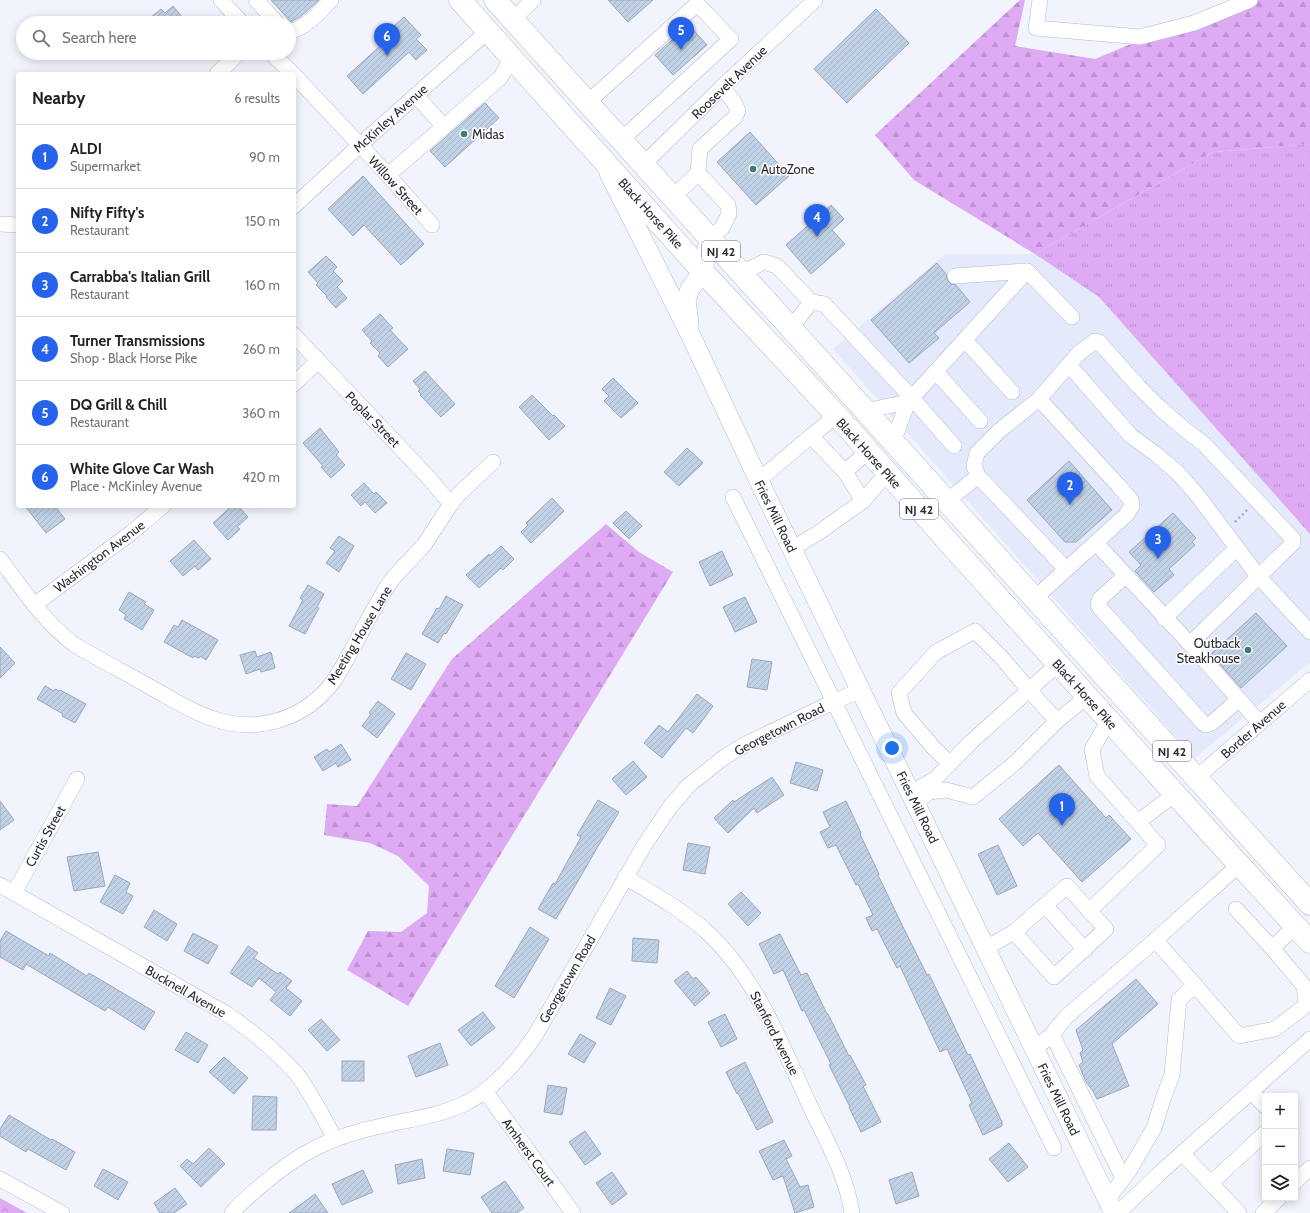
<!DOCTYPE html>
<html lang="en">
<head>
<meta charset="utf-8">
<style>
	body { margin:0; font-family:Cabin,sans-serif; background:#f2f2f2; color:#222 }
	.controls { position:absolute; right:12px; bottom:12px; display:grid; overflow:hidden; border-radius:4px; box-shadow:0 2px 10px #0003 }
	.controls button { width:36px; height:36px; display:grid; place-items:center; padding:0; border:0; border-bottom:1px solid #e0e0e0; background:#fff; color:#222; font:20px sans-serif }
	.you { position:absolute; left:892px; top:748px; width:14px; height:14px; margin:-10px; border:3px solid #fff; border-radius:50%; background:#1a73e8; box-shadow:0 0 0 6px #1a73e833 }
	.badge { display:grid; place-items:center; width:26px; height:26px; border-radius:50%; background:#2563eb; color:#fff; font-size:13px; font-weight:700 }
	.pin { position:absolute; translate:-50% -33px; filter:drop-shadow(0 1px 2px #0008) }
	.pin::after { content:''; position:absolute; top:21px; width:14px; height:12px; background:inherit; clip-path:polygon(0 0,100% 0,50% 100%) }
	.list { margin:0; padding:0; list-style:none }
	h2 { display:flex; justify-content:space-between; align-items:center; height:52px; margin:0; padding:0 16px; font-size:17px }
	h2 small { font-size:13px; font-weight:400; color:#767676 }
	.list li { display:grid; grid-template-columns:26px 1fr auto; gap:12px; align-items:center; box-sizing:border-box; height:64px; padding:0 16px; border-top:1px solid #e0e0e0 }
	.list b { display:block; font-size:15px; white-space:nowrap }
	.list p { margin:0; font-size:13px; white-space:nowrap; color:#767676 }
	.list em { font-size:13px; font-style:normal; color:#767676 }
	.icon { flex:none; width:22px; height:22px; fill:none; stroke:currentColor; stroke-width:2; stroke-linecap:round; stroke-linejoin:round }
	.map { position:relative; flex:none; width:1310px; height:1213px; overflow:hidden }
	.search { position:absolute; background:#fff; box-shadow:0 2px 10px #0003; left:16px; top:16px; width:280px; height:44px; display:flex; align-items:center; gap:10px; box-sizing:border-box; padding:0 14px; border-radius:22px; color:#767676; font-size:15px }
	.panel { position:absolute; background:#fff; box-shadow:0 2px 10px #0003; left:16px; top:72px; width:280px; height:436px; border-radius:4px }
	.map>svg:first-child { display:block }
</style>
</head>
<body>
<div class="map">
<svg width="1310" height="1213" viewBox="0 0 1310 1213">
	<defs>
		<pattern id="grass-tufts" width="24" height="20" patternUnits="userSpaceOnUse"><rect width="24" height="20" fill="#ddaaf3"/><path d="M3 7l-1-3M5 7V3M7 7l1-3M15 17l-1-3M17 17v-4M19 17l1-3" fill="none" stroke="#be92d1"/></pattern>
		<pattern id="forest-firs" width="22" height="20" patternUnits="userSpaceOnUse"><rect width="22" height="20" fill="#ddaaf3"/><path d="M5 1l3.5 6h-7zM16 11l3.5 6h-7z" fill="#be92d1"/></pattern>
		<pattern id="park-crowns" width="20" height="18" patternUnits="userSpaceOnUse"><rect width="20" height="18" fill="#ddaaf3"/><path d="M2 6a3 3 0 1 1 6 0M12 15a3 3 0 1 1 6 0" fill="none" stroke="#be92d1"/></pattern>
		<pattern id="building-hatch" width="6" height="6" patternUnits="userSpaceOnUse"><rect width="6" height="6" fill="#c2d2e6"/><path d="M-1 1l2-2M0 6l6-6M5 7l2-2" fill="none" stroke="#a7b4c6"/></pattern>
	</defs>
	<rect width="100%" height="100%" fill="#f1f4fd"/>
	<polygon fill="#e4e9fc" points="945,254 1035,254 1099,297 1310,534 1310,662 1195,758 833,349"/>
	<polygon fill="url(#grass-tufts)" points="1310,144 1310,534 1099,297 1035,254 1213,152"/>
	<g fill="url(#forest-firs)">
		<polygon points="1020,0 1025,0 1015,46 1095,59 1236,0 1310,0 1310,144 1213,152 1035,254 914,180 875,135"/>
		<polygon points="606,524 639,552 673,572 408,1006 347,970 368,931 401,932 427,913 429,886 398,856 370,843 324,835 327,804 357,806 452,659"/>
	</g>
	<polygon fill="url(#park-crowns)" points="0,1198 27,1213 0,1213"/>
	<g fill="url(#building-hatch)" stroke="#98a7ba">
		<polygon points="271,0 319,0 301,16 291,22"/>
		<polygon points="608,0 653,0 628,22"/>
		<polygon points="173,6 187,23 144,23 161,9 165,13"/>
		<polygon points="876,9 909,43 847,103 814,69"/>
		<polygon points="404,17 421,35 416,39 427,50 416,60 409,52 363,94 347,76 389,38 385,34"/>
		<polygon points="689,25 707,45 673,75 655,55"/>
		<polygon points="485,103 499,118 445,167 430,151"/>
		<polygon points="750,132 789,176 756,205 717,162"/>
		<polygon points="363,176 424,244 401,265 364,225 353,236 328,209"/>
		<polygon points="831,205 844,219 832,230 845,244 811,274 786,245"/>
		<polygon points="326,256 337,267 333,271 343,281 337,287 347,298 336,308 326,297 327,296 316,285 318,283 308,272"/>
		<polygon points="937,263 946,274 948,281 951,284 956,285 970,302 934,333 939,338 909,363 871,320"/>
		<polygon points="380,314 393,328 390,330 408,349 388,367 378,356 380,353 370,343 372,341 362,330"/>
		<polygon points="425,371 455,404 441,417 420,395 421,394 418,391 420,389 413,381"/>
		<polygon points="613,378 638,403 621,418 604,401 609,396 602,389"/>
		<polygon points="532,395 553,416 554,415 565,426 549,440 519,407"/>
		<polygon points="320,428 339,452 336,455 345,465 331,478 321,467 323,466 303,443"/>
		<polygon points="687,448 703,463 679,486 664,472"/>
		<polygon points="1069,461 1112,510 1076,542 1065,542 1027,500"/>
		<polygon points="364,483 374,494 376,492 387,503 375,513 365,502 361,506 351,495"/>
		<polygon points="552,498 564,511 531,543 521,532 528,525 526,523"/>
		<polygon points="25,506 55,506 65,519 46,533"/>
		<polygon points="232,506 238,506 248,517 237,527 240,529 228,540 213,523"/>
		<polygon points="626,511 642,526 629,539 613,523"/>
		<polygon points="1173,513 1196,538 1192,542 1195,545 1169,569 1174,575 1154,592 1135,571 1141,565 1129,552"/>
		<polygon points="339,536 354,546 339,572 326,563 335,551 330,548"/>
		<polygon points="194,540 211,559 198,570 195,566 183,576 170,561"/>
		<polygon points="501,546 514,559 503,570 501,568 479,588 466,575 489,554 490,556"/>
		<polygon points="722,551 733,575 710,586 699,562"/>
		<polygon points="308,585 324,594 317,607 319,608 305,634 289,626 303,600 300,598"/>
		<polygon points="129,592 146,602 144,604 154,610 142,630 124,619 126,615 119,610"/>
		<polygon points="446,596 463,605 446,634 444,633 438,643 422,634 437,608 439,609"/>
		<polygon points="745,597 757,622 735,632 723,607"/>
		<polygon points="1256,613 1287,646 1241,688 1211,654"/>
		<polygon points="182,620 218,640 206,660 200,656 199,658 194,656 193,658 164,642 174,625 178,627"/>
		<polygon points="0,647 15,663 0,678"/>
		<polygon points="255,651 257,657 271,652 275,668 261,672 260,669 246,674 240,655"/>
		<polygon points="406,653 426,664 411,690 391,679"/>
		<polygon points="752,659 772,662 767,690 747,687"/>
		<polygon points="45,686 54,691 55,689 59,691 60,690 86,704 75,723 62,716 63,714 37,699"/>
		<polygon points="697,694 713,706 693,733 686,728 662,758 644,743 659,725 668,732"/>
		<polygon points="378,701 395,714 377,738 362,726 371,714 369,713"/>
		<polygon points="341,744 351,760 338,767 336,763 323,771 314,757 327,749 329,752"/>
		<polygon points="633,761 647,777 626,795 612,779"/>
		<polygon points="796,762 823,770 817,791 790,783"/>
		<polygon points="1059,765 1106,818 1109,815 1131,839 1082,882 1038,833 1023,846 999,819"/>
		<polygon points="772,777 784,795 757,813 754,808 728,833 714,818 733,800 734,802"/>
		<polygon points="598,800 619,812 597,848 556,919 538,909 553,883 555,884 581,837 577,835"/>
		<polygon points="0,801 14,820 0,830"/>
		<polygon points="846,801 861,833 860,834 879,874 878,875 903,927 927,975 929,974 968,1055 970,1054 1002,1122 1002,1126 983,1135 969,1105 972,1103 947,1049 940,1052 900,966 897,968 877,929 872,931 866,918 873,915 858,884 856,885 836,845 828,848 820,832 830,827 823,812"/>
		<polygon points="688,843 710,847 705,874 683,870"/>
		<polygon points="998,845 1017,886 997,895 978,854"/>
		<polygon points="98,852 105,886 74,891 67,857"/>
		<polygon points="115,875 130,883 126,892 133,896 123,914 100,902"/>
		<polygon points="741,892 761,913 748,926 728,904"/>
		<polygon points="154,910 177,924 167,941 144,927"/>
		<polygon points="530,927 549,939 514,998 495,986"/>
		<polygon points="6,931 49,956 50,953 87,976 89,973 155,1012 144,1030 108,1007 105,1011 26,964 23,970 0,957 0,941"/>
		<polygon points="193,933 218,946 208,964 184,951"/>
		<polygon points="780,934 801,975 807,973 827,1014 828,1014 849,1056 850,1055 866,1085 863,1086 881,1122 861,1132 849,1107 850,1107 829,1065 831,1064 804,1010 802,1011 783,970 774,974 759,944"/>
		<polygon points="633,938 659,940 657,963 632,961"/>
		<polygon points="248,946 258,953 254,958 278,974 280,972 292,981 286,988 302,1001 290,1016 270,1000 276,992 259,978 252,987 230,973"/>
		<polygon points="687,971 693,979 696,977 710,993 695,1006 674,981"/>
		<polygon points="1136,979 1158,1004 1112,1044 1129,1086 1097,1099 1093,1091 1086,1082 1079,1065 1083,1062 1080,1053 1083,1050 1076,1030"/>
		<polygon points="610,988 626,996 611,1025 596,1018"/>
		<polygon points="483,1012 495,1028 471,1046 458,1030"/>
		<polygon points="725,1014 737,1039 721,1047 708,1022"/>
		<polygon points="321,1019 340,1040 327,1051 308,1030"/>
		<polygon points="186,1032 208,1045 198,1063 175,1050"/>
		<polygon points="580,1034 596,1043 584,1063 568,1054"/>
		<polygon points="440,1043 448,1065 416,1077 408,1056"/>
		<polygon points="224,1057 248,1078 234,1094 209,1072"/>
		<rect x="342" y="1061" width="22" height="20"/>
		<polygon points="745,1062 773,1122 757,1130 738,1093 737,1094 726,1072"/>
		<polygon points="548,1085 567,1088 562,1115 544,1112"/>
		<polygon points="253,1096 277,1097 276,1130 252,1130"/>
		<polygon points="9,1115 51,1140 52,1139 75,1152 66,1170 28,1149 26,1152 0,1136 0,1129"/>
		<polygon points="585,1131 601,1154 585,1165 569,1142"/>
		<polygon points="784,1140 792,1156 786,1159 800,1187 808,1185 814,1207 795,1213 783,1176 773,1180 759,1151"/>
		<polygon points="1009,1143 1028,1167 1008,1182 989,1159"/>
		<polygon points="209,1148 225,1164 201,1187 180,1166 187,1159 193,1164"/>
		<polygon points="447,1149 474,1153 470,1175 443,1171"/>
		<polygon points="422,1159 425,1178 398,1184 395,1165"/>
		<polygon points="103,1169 128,1182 118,1200 94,1186"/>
		<polygon points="363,1170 373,1192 342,1205 332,1184"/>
		<polygon points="612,1172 627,1194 612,1205 596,1183"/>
		<polygon points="912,1172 919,1196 896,1204 889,1180"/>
		<polygon points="505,1181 524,1208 517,1213 492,1213 481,1197"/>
		<polygon points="175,1188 187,1204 174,1213 160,1213 154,1203"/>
		<polygon points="315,1194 328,1213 289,1213"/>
	</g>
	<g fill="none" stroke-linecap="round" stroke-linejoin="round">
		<g stroke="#b3b9d0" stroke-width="16">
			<g id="minor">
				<polyline points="221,0 242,23"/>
				<polyline points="256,0 277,23"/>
				<polyline points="1040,0 1036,28 1140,37 1194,23 1250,0"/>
				<polyline points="513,19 533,0"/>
				<path d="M289,31C303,31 322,10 331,0"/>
				<polyline points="271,53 293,74"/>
				<polyline points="217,74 239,53"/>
				<polyline points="294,75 388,175 432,225"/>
				<polyline points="416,95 444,127"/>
				<polyline points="588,102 697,4 731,39 621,140"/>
				<polyline points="643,165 722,87 815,0"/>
				<polyline points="698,173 700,149 735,117 738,111 734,102 722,87"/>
				<polyline points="388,175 500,78 512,58"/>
				<polyline points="673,197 698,173 728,205 729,214 722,228 709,238"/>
				<polyline points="294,206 360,145 488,31"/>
				<polyline points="0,224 18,225"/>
				<polyline points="741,273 764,262 777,266 811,302 791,328"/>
				<polyline points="955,276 1027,271 1072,317"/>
				<polyline points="811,302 824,304 912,398 954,446"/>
				<polyline points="294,335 426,475 451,504"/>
				<polyline points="965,340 1012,392"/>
				<polyline points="1069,365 1131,436 1157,455 1178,473 1198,496 1258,576 1310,632"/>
				<polyline points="936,372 980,421"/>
				<polyline points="294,384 318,361"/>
				<polyline points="1039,399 999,431 977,453 974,466 978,476 1066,569"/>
				<polyline points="908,402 1027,271"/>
				<polyline points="865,411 908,402 893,442"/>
				<polyline points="836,416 811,436 845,472 868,451"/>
				<polyline points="845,472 863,501"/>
				<polyline points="759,480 811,436"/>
				<polyline points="733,497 1054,1148"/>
				<polyline points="947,501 978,476"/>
				<polyline points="1096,543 1190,644 1260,723"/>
				<polyline points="792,549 821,531 863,501 887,473"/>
				<path d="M0,559C23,590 44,622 75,645C100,660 126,673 152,688C172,699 192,712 214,719C255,733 300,721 329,687C339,675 346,660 354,646C364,626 375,607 386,588L394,577L424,545L451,504L460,493L493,462"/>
				<polyline points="1125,576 1100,599 1098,604 1100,608 1203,723 1206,725 1212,723 1238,700"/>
				<polyline points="1035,598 1126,515 1132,506 1131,500 1118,485 1039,399 1078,354 1095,341 1099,342 1139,387 1160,408 1183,428 1204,444 1293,539 1293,543 1190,644"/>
				<polyline points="34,605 131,533 163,506"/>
				<polyline points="1164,618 1237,548"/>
				<polyline points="950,764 933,747 904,713 899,693 936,652 975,631 1001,657 1029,690 1057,721"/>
				<polyline points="1196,778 1310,680"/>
				<polyline points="912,792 935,779 971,742 1058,664"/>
				<polyline points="916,803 929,792 946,790 973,797 1015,763 1057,721 1088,696"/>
				<polyline points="1138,822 1175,794"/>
				<path d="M625,877C654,894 684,911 708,933C758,980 782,1046 810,1106C827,1142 846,1174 852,1213"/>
				<path d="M0,885L227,1014C250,1030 276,1051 295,1072C311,1092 323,1117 335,1139"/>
				<polyline points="14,893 77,779"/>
				<polyline points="1045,905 1085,950"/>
				<polyline points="1236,909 1272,948"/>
				<polyline points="1089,911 1158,845 1097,776 1092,749 1109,720"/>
				<polyline points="1155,940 1195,985"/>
				<polyline points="986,948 1014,932 1067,886 1106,929 1054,977 1014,932"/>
				<polyline points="1052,1034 1123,1178"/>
				<polyline points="1035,1049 1052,1034 1066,1017 1145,949 1239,865"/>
				<polyline points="485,1091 573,1213"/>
				<polyline points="1251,1092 1265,1106"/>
				<polyline points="1182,1153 1239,1213"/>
				<polyline points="0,1179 62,1213"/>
				<polyline points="1295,1182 1310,1168"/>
				<polyline points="1211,1183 1265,1133"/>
				<polyline points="1107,1200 1129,1171 1154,1128 1164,1096 1172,1075 1179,1000 1195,985 1239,1036 1275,1029 1304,1007 1306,999 1304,986 1272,948 1296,926"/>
				<path d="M232,1213C241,1202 252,1193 263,1184C300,1152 333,1136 381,1126C410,1119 441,1116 468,1102C497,1086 518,1061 536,1034L645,844L670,807L688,786L723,758L748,743L833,702L861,690"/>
				<polyline points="1118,1213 1161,1172 1310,1039"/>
				<polyline points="1263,1213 1279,1198"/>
			</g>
		</g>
		<g stroke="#b3b9d0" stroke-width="20">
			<g id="major">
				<polyline points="609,173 691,336 760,483 1114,1213"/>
				<polyline points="689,323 686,300 690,289 703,272 709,238"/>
			</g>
		</g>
		<g stroke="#b3b9d0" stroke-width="23">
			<g id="highway">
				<polyline points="460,0 703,272 849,429 951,545 1212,835 1310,942"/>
				<polyline points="495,0 1310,904"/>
			</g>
		</g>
		<polyline stroke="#a9acb5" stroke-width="2.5" stroke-dasharray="2 3" stroke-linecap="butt" points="1235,522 1247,510"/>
		<use href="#minor" stroke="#fff" stroke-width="15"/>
		<use href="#major" stroke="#fff" stroke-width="19"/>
		<use href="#highway" stroke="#fff" stroke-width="22"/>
	</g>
	<g fill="#3d7f6f" stroke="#fff" stroke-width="1.5">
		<circle cx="464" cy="134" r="4"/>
		<circle cx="753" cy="169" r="4"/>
		<circle cx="1248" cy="650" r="4"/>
	</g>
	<g text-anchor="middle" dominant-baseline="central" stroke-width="3" stroke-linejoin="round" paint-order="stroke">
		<g fill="#fff" stroke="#6a6b72" stroke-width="1">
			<rect x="702" y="241" width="38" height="20" rx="3"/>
			<rect x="900" y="499" width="38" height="20" rx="3"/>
			<rect x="1153" y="741" width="38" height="20" rx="3"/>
		</g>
		<g font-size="12" font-weight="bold" fill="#2a2c35">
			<text x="721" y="251">NJ 42</text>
			<text x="919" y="509">NJ 42</text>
			<text x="1172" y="751">NJ 42</text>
		</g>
		<g font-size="13" fill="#2a2c35" stroke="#fff">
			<text transform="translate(729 82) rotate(-44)">Roosevelt Avenue</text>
			<text transform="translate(390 118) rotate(-42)">McKinley Avenue</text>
			<text transform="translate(396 185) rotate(48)">Willow Street</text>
			<text transform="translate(651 213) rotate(48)">Black Horse Pike</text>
			<text transform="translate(373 419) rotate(46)">Poplar Street</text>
			<text transform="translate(869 453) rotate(48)">Black Horse Pike</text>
			<text transform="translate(776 516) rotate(64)">Fries Mill Road</text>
			<text transform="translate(99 556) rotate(-37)">Washington Avenue</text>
			<text transform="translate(359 635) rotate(-59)">Meeting House Lane</text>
			<text transform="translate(1085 694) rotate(48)">Black Horse Pike</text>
			<text transform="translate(779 729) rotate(-27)">Georgetown Road</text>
			<text transform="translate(1253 729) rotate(-41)">Border Avenue</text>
			<text transform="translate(918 807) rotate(64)">Fries Mill Road</text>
			<text transform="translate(45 836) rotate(-61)">Curtis Street</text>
			<text transform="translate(567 979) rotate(-60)">Georgetown Road</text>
			<text transform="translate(186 991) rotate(30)">Bucknell Avenue</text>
			<text transform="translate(775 1033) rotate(63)">Stanford Avenue</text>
			<text transform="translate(1059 1099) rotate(64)">Fries Mill Road</text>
			<text transform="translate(529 1152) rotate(54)">Amherst Court</text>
		</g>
		<g font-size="13" fill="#2a2c35" stroke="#fff" text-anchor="start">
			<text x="472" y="134">Midas</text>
			<text x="761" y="169">AutoZone</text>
			<text x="1240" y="643" text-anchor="end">Outback<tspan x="1240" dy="15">Steakhouse</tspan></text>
		</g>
	</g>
</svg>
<div class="controls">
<button>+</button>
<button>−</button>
<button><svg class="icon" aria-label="layers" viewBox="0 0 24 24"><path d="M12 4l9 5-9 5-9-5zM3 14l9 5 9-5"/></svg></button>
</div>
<div class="you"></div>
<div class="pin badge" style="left:1062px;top:826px">1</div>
<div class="pin badge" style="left:1070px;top:505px">2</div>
<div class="pin badge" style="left:1158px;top:559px">3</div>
<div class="pin badge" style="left:817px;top:237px">4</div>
<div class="pin badge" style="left:681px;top:50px">5</div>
<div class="pin badge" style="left:387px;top:56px">6</div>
<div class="search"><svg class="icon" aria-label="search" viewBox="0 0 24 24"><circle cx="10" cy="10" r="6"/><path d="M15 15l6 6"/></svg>Search here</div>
<section class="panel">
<h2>Nearby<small>6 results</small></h2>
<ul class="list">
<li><span class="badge">1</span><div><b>ALDI</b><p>Supermarket</p></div><em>90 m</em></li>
<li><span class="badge">2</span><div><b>Nifty Fifty's</b><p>Restaurant</p></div><em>150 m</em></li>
<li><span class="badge">3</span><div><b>Carrabba's Italian Grill</b><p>Restaurant</p></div><em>160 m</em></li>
<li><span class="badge">4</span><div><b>Turner Transmissions</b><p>Shop · Black Horse Pike</p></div><em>260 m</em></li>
<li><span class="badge">5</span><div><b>DQ Grill &amp; Chill</b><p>Restaurant</p></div><em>360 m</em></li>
<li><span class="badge">6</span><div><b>White Glove Car Wash</b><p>Place · McKinley Avenue</p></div><em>420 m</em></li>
</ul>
</section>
</div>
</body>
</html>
